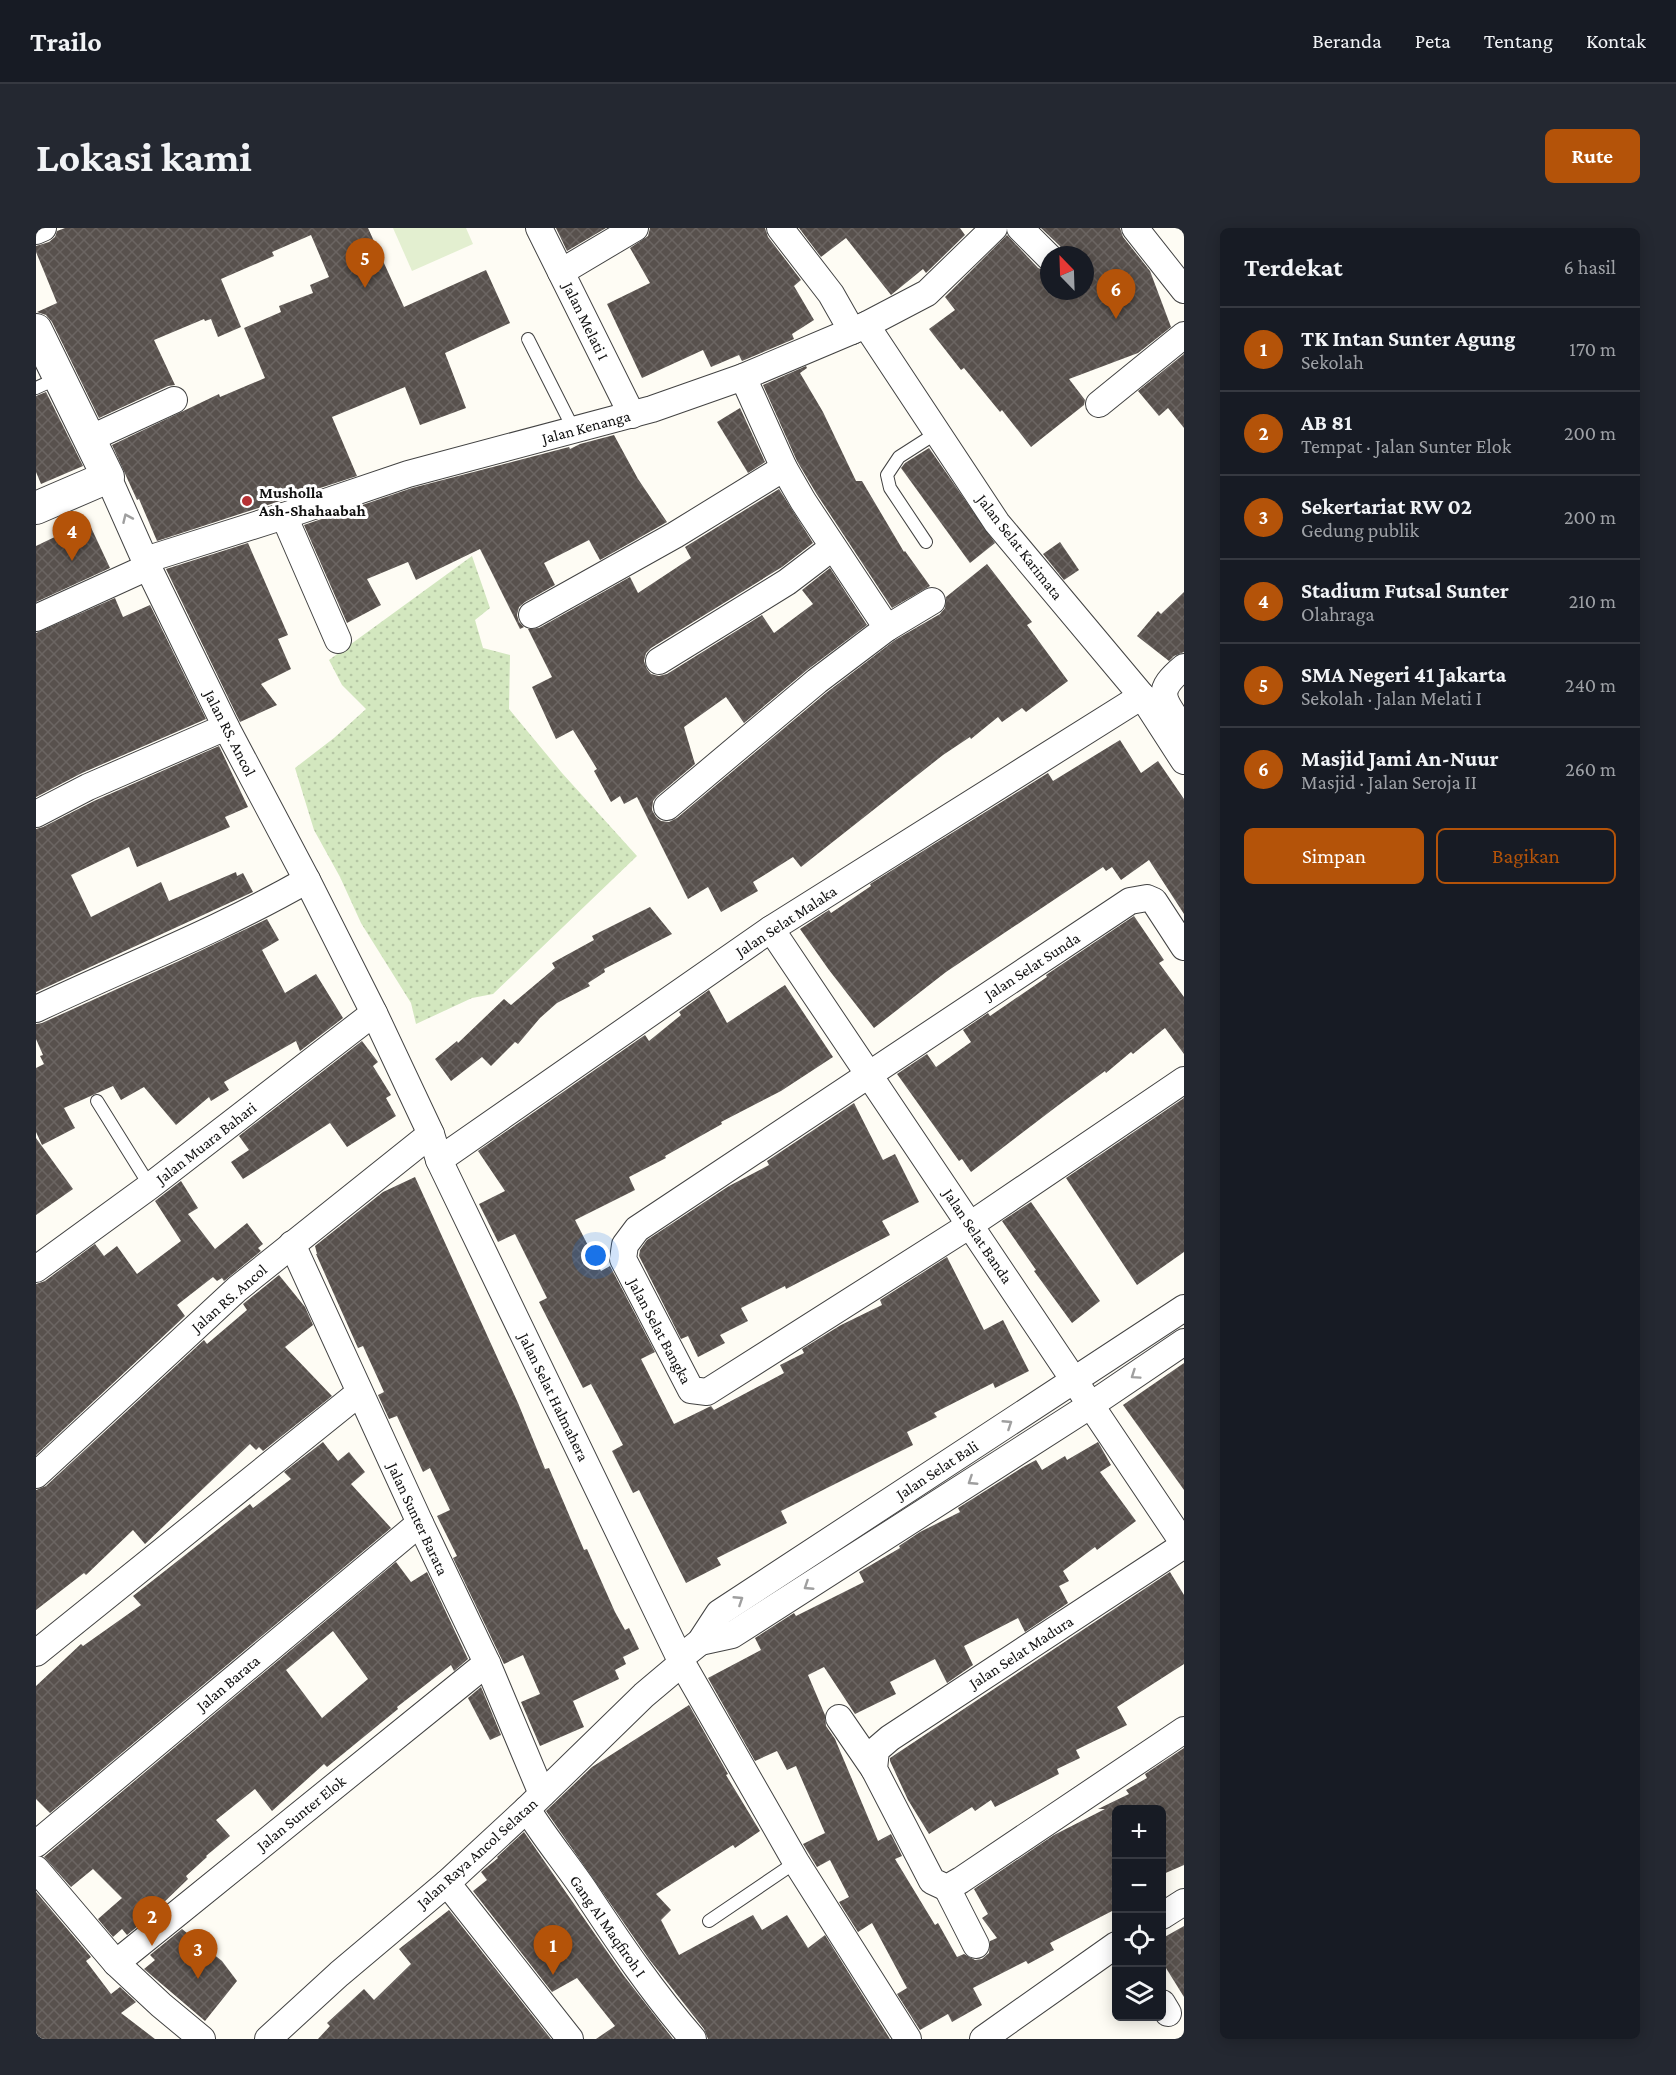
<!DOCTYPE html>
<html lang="id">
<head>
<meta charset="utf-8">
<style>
	body { margin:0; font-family:"Crimson Pro",serif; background:#242831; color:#f1f3f6 }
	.controls { position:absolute; right:18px; bottom:18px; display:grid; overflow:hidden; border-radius:9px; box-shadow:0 3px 15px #0003 }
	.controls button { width:54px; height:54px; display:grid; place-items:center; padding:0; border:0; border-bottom:2px solid #363941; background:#171b24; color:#f1f3f6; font:30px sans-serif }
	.compass { position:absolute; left:1004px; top:18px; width:54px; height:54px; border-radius:50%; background:#171b24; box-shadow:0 3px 15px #0003; rotate:337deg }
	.you { position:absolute; left:560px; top:1028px; width:21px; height:21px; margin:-15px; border:4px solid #fff; border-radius:50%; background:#1a73e8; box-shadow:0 0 0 9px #1a73e833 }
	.badge { display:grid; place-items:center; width:39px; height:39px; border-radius:50%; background:#b45309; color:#fff; font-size:20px; font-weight:700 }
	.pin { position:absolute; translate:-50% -50px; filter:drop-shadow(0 2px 3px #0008) }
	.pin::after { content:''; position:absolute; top:32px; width:21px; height:18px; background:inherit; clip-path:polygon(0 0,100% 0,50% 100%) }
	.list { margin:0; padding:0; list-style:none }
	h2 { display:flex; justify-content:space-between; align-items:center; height:78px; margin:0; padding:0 24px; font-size:26px }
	h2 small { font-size:20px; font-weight:400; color:#9ea1a6 }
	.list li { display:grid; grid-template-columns:39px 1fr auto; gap:18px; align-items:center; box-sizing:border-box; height:84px; padding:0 24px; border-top:2px solid #363941 }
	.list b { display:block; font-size:22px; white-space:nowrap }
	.list p { margin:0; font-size:20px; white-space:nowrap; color:#9ea1a6 }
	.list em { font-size:20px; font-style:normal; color:#9ea1a6 }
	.actions { display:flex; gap:12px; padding:18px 24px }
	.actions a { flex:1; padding:14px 0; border:2px solid #b45309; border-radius:9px; text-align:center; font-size:21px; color:#b45309 }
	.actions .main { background:#b45309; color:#fff }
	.icon { flex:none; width:33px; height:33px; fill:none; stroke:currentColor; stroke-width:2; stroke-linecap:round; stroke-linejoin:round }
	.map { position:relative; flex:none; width:1148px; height:1811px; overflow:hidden; border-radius:9px }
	header { display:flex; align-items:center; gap:36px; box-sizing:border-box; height:84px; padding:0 30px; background:#171b24; border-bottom:2px solid #363941 }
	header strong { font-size:28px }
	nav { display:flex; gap:33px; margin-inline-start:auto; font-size:21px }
	.intro { display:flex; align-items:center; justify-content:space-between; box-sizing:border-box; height:144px; padding:0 36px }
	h1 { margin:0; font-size:42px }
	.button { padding:15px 27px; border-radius:9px; background:#b45309; color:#fff; font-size:21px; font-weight:700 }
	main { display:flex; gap:36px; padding:0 36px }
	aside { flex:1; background:#171b24; border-radius:9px; box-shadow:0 3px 15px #0003 }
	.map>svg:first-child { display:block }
</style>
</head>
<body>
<header>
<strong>Trailo</strong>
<nav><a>Beranda</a><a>Peta</a><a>Tentang</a><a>Kontak</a></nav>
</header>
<div class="intro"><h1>Lokasi kami</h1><a class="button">Rute</a></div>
<main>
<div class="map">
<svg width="1148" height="1811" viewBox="0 0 1148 1811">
	<defs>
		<pattern id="grass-dots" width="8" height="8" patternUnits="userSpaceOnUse" patternTransform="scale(1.5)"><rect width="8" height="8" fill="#d3e7bf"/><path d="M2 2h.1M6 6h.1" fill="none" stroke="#b4c5a3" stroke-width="1.8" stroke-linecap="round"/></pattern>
		<pattern id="building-cross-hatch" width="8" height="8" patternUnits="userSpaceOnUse" patternTransform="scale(1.5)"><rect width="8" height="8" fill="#58514d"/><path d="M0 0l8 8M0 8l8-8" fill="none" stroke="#6b6562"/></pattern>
	</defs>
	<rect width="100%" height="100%" fill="#fefcf4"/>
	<polygon fill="url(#grass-dots)" points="436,328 454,380 439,392 447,420 474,427 473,481 526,545 601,628 457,766 436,770 380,796 375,775 325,695 304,649 278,602 259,540 298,510 330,481 306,457 293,432"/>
	<polygon fill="#e3efd0" points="357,0 430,0 437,16 376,43"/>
	<g fill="url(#building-cross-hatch)" fill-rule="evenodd">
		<polygon points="29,0 332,0 368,79 450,42 474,95 409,125 430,180 384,197 369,159 296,189 321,248 121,313 103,271 101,272 76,217 183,166 184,169 229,150 208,100 245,84 243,78 277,65 274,57 293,49 275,7 236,24 238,28 185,51 205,99 182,109 175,91 169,93 168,91 118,112 139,157 132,158 63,190 16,94 10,87 1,84 21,75 0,24 0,18 13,14 19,9 21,3"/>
		<polygon points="520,0 570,0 531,23"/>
		<polygon points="614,0 729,0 732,9 765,52 758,58 778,92 756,106 758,111 706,133 703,127 675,139 667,122 606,150 571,76 614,55 594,20 612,8"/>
		<polygon points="763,0 924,0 929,7 890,45 887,41 855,67 810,10 785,29"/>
		<polygon points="1005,0 1084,0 1087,9 1114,43 1135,99 1102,125 1033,151 1049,172 1048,177 995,219 966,182 964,184 928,140 925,142 893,101 919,82 909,69 971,7 1002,40 1013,44 1013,63 1049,63 1049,27 1028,27 1024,18"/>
		<polygon points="1148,126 1148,200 1132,180 1123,188 1102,163"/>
		<polygon points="770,138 771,140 764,145 787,184 820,253 826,253 868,324 869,323 894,358 856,380 780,265 761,233 727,157"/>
		<polygon points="10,164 47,238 5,256 0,244 0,168"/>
		<polygon points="704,180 729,234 712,245 681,194"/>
		<polygon points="578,207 602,251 631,294 564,332 553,312 508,335 519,357 489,374 483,379 481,387 483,394 488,399 484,401 444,321 380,352 372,334 331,351 345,377 311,395 268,297 376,260 533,219 534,221 544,216"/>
		<polygon points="893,220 959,315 934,335 865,240 869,235"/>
		<polygon points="743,261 777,315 746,339 615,420 610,425 608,433 611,441 615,446 623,448 631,446 726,387 738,405 777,376 766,362 794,340 831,397 771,442 708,495 690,469 648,499 659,536 621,568 617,573 616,582 620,589 625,593 633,594 641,590 790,465 859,412 904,386 909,380 910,369 951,336 996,394 991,397 1032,453 990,484 986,480 966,494 962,489 935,511 934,509 907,527 765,639 757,629 717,654 722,663 685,684 672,659 652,671 601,569 588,576 584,568 575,574 558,543 561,541 537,502 520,511 496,459 516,449 492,401 503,400 594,349 602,365 655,330 649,319"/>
		<polygon points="52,293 74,340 0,374 0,318"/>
		<polygon points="1024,314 1043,342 1028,352 1007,326"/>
		<polygon points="212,315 252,407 242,411 255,441 225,456 241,477 204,494 130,341"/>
		<polygon points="1148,364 1148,424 1138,428 1133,433 1101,408 1122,383 1125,386"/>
		<polygon points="79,370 87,389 114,377 170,491 46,545 0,569 0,405"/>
		<polygon points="1084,512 1105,545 1122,533 1148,571 1148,686 1113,632 1085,652 1076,639 1070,643 1067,639 910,744 838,800 793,742 764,701 793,682 795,685 835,658 834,656 1012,545 1017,553"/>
		<polygon points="183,518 212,579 189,589 194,599 101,639 93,619 35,647 55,689 125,654 133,673 200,644 201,648 207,645 217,664 0,764 0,601 7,599 58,573"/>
		<polygon points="614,679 636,706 568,741 569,744 552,755 554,758 521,775 504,790 482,816 479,814 455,838 446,829 415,853 399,831 421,813 422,815 468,771 475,777 519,740 516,735 558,712 556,708"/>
		<polygon points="1098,688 1128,732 1123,735 1148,769 1148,826 1129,800 1097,826 1095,824 1070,845 1069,843 1020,879 935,944 926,931 923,933 861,846 891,826 900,839 935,814 927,802 952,785 954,788 1011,749 1010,747"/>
		<polygon points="231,691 243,712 226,722 249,765 280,746 307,790 264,823 260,813 188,854 193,862 175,873 173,869 140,897 108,859 85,872 77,858 28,880 39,900 6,917 0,904 0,840 8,836 4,828 7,827 0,811 0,796 6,795 143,733"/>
		<polygon points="749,757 797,829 745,863 685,894 686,896 629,928 630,930 593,949 599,962 539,992 565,1043 574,1038 619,1124 605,1131 638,1196 675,1178 678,1182 748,1145 744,1137 768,1125 766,1121 805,1097 846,1077 844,1072 911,1029 948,1102 967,1092 993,1143 959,1160 957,1155 898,1185 901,1189 871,1204 877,1217 745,1283 751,1295 681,1330 685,1337 650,1355 603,1262 597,1265 576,1223 587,1217 555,1156 547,1160 503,1074 511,1070 479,1006 462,1014 443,976 469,963 442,923 609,807 613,813 645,787 643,784 673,762 691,795"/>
		<polygon points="326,813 342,834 337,838 355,867 350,870 360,888 311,919 294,895 207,951 195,934 213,922 203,908"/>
		<polygon points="1148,870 1148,1024 1101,1057 1030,950"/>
		<polygon points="818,875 847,932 859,926 883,974 846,993 854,1007 750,1061 749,1058 705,1080 712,1093 684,1107 689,1115 662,1129 652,1108 645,1111 603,1028 604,1022 611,1012 693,958 733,937 731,933"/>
		<polygon points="0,910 37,961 0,987"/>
		<polygon points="379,949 482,1175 509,1241 513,1240 548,1322 551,1321 579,1384 589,1402 593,1400 603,1421 587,1429 590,1436 579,1442 583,1451 537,1473 548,1499 504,1518 485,1474 504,1466 487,1427 468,1436 417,1330 421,1328 401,1288 414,1282 394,1240 387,1244 361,1188 353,1191 342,1167 348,1164 327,1118 322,1120 280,1026 281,1026 279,1018 347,964"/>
		<polygon points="145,953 162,980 152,986 179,1021 211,995 227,1016 222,1020 225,1023 188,1053 186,1050 181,1053 177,1049 141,1077 149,1088 0,1227 0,1056 9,1053 59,1016 68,1028 81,1018 101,1046 145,1013 119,973"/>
		<polygon points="995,974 1064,1073 1036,1095 998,1043 1000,1042 966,993"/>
		<polygon points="243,1047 269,1079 277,1097 249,1119 296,1168 227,1223 223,1219 220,1222 214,1216 109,1316 97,1302 50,1347 48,1345 0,1382 0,1262 10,1258 168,1112 171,1116 211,1082 207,1076"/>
		<polygon points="1148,1135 1148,1262 1087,1177"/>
		<polygon points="287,1214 302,1233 313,1224 329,1244 315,1256 355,1300 14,1585 0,1571 0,1458 45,1416 47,1418 105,1377 97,1368 214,1276 217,1280 255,1251 248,1244"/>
		<polygon points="1062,1214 1075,1237 1064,1244 1100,1293 1061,1322 1059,1319 1027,1343 1033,1353 1023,1358 1032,1375 989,1404 982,1390 928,1418 937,1437 911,1455 899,1431 854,1454 860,1466 819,1486 788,1439 772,1447 789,1487 790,1498 799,1511 842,1613 855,1606 866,1628 859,1631 899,1697 902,1695 921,1729 928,1726 939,1732 946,1731 953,1725 954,1713 961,1710 946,1690 952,1686 938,1661 1018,1607 1069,1581 1062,1581 1093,1566 1090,1562 1111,1550 1109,1546 1148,1520 1148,1637 1125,1647 1125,1581 1080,1581 1080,1681 1014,1715 1018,1722 992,1736 990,1733 937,1760 946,1777 916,1794 912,1786 884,1802 861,1766 871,1760 836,1695 822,1704 803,1674 813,1669 794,1632 781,1639 767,1616 789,1605 760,1538 751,1542 741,1523 719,1533 672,1450 725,1422 719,1410 758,1385 760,1388 828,1354 823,1344 864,1320 863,1318 884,1304 924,1284 922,1280 987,1239 1000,1232 1006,1242 1029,1228 1031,1232"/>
		<path d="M360,1334L375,1354L391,1344L432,1431L418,1443L415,1437L361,1479L362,1481L291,1539L288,1536L236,1583L219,1561L180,1592L194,1608L170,1628L171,1629L150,1648L152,1651L123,1679L124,1680L91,1707L86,1701L77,1709L62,1691L86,1670L57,1641L35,1659L8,1629ZM297,1403L332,1451L286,1490L250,1442Z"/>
		<polygon points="1134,1344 1148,1367 1148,1436 1081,1479 1091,1497 1040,1522 1044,1530 1021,1541 1023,1546 959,1579 955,1572 939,1583 936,1579 893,1606 872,1572 854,1533 854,1530"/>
		<polygon points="445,1459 465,1507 454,1512 432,1470"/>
		<polygon points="653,1477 692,1546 690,1547 724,1603 699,1620 697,1617 620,1666 635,1682 625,1692 643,1727 717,1687 726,1702 751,1687 772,1720 789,1707 854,1811 672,1811 668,1801 613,1731 510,1583 556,1539"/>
		<polygon points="488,1604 588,1748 637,1811 560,1811 579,1798 541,1750 516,1764 437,1663 451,1652 445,1644 462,1630 461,1629"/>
		<polygon points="0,1664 55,1729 50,1733 75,1766 84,1759 100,1774 85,1785 119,1811 0,1811"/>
		<polygon points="413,1682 515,1811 282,1811 294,1798 291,1795 328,1761 338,1772 375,1736 363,1721"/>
		<polygon points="1148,1698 1148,1769 1125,1732 1125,1711"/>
		<polygon points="146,1701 186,1733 201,1753 169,1793 108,1741 119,1732 114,1727"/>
	</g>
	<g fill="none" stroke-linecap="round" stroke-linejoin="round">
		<g stroke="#434343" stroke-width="14">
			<g id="service">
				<polyline points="492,111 538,202"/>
				<polyline points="0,160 22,150"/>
				<polyline points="890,314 854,260 851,247 863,229 902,204"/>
				<polyline points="61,873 114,958"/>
				<polyline points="673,1693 760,1634"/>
			</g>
		</g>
		<g stroke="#434343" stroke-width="28">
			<g id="minor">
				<polyline points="503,0 596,187"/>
				<polyline points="744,0 795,66 816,103"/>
				<polyline points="984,0 1013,29"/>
				<polyline points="1099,0 1148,62"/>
				<polyline points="0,3 7,0"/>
				<polyline points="525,44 599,0"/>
				<polyline points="830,97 961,295 1106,468 1148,533"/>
				<polyline points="707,149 748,240 767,273 851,400"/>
				<polyline points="1063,176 1148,107"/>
				<polyline points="53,211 138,172"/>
				<polyline points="72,249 112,339 190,499 271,652 338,785 395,906 403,932 646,1435 760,1634 872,1811"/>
				<polyline points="248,288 302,412"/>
				<polyline points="109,332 248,288 372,246 616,181 707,149 830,97 891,65 958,0"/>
				<polyline points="496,387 639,307 748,240"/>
				<polyline points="0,390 112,339"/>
				<polyline points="623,433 751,354 797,319"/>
				<path d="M1147,500C1126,471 1118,464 1148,439"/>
				<polyline points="631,579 781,453 851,400 896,373"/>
				<polyline points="0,586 52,559 190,499"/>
				<polyline points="735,701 1148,1316"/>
				<polyline points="1148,719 1118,673 1111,670 1094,673 601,1001 589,1017 587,1031 655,1162 671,1164 934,997 1148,852"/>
				<path d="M0,781C91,738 184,702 271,652"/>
				<polyline points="403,932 735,701 1106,468"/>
				<polyline points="256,1016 384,1295 451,1435 506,1566"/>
				<polyline points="0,1041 114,958 338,785"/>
				<polyline points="0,1247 201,1061 395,906"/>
				<polyline points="1148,1317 854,1510 840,1522 838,1541 896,1653 911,1660 925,1652 1148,1502"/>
				<polyline points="664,1414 696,1407 1055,1177 1148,1114"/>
				<polyline points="0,1425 323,1165"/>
				<polyline points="644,1430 664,1414 683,1385 1148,1080"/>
				<polyline points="803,1490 838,1541"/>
				<path d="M491,1581C509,1610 530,1635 549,1663C583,1715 617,1765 657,1811"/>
				<polyline points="0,1616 384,1295"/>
				<polyline points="0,1641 80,1735 125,1777 166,1811"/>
				<polyline points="411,1655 534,1811"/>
				<polyline points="911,1660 940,1717"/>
				<polyline points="1126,1688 1148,1674"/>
				<polyline points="80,1735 451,1435"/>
				<polyline points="1126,1775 1132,1785"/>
				<polyline points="232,1811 303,1746 411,1655 491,1581 608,1467 646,1435"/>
				<polyline points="947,1811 1080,1717"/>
			</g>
		</g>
		<g stroke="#434343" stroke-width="34">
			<polyline id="tertiary" points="0,102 72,249 0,280"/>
		</g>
		<use href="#service" stroke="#fff" stroke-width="12"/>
		<use href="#minor" stroke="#fff" stroke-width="26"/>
		<use href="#tertiary" stroke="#fff" stroke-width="32"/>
	</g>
	<defs><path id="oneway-chevron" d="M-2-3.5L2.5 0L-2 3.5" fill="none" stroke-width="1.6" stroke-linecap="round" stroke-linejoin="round" transform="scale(1.5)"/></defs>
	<g stroke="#9f9f9f">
		<use href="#oneway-chevron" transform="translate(91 290) rotate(-114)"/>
		<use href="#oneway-chevron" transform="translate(1099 1147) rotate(146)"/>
		<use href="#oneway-chevron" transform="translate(972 1196) rotate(-33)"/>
		<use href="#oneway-chevron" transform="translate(936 1253) rotate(147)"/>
		<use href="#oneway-chevron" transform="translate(772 1358) rotate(147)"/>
		<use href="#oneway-chevron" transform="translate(703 1372) rotate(-33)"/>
	</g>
	<circle fill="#b63235" stroke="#fff" stroke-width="2" cx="211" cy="273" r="6"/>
	<g text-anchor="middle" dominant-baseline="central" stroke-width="6" stroke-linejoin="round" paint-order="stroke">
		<g font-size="16" fill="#101010" stroke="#fff">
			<text transform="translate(550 93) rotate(64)">Jalan Melati I</text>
			<text transform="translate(550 199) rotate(-15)">Jalan Kenanga</text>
			<text transform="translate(984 319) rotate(52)">Jalan Selat Karimata</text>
			<text transform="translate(194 505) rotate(63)">Jalan RS. Ancol</text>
			<text transform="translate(750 693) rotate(-33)">Jalan Selat Malaka</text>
			<text transform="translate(996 738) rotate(-33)">Jalan Selat Sunda</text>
			<text transform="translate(170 915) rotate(-38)">Jalan Muara Bahari</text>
			<text transform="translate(942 1008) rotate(56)">Jalan Selat Banda</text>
			<text transform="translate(193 1070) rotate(-41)">Jalan RS. Ancol</text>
			<text transform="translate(624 1103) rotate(62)">Jalan Selat Bangka</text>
			<text transform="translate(518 1169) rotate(64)">Jalan Selat Halmahera</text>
			<text transform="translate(901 1242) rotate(-33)">Jalan Selat Bali</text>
			<text transform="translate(382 1291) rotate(65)">Jalan Sunter Barata</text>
			<text transform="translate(985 1424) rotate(-33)">Jalan Selat Madura</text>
			<text transform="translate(192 1455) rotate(-40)">Jalan Barata</text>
			<text transform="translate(265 1585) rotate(-39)">Jalan Sunter Elok</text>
			<text transform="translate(441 1625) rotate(-42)">Jalan Raya Ancol Selatan</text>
			<text transform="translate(572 1698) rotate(55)">Gang Al Maqfiroh I</text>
		</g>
		<g font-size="16" font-weight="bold" fill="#101010" stroke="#fff" text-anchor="start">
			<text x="223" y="264">Musholla<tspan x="223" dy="18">Ash-Shahaabah</tspan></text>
		</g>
	</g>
</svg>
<div class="controls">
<button>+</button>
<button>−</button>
<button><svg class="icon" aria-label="locate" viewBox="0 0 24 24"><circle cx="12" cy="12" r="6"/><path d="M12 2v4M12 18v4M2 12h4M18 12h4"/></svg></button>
<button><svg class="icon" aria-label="layers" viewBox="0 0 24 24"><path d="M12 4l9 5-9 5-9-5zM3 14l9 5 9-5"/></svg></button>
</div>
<svg class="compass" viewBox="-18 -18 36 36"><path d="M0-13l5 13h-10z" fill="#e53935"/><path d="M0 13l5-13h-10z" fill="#9ea1a6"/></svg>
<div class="you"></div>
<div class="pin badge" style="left:517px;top:1747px">1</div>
<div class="pin badge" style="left:116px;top:1718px">2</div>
<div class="pin badge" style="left:162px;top:1751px">3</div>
<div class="pin badge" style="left:36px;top:333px">4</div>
<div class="pin badge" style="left:329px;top:60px">5</div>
<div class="pin badge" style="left:1080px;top:91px">6</div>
</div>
<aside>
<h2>Terdekat<small>6 hasil</small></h2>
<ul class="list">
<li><span class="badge">1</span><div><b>TK Intan Sunter Agung</b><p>Sekolah</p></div><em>170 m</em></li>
<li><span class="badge">2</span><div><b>AB 81</b><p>Tempat · Jalan Sunter Elok</p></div><em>200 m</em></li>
<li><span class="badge">3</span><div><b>Sekertariat RW 02</b><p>Gedung publik</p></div><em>200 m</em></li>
<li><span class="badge">4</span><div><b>Stadium Futsal Sunter</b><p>Olahraga</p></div><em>210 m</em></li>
<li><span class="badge">5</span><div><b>SMA Negeri 41 Jakarta</b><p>Sekolah · Jalan Melati I</p></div><em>240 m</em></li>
<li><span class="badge">6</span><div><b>Masjid Jami An-Nuur</b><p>Masjid · Jalan Seroja II</p></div><em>260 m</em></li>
</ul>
<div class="actions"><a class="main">Simpan</a><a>Bagikan</a></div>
</aside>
</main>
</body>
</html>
